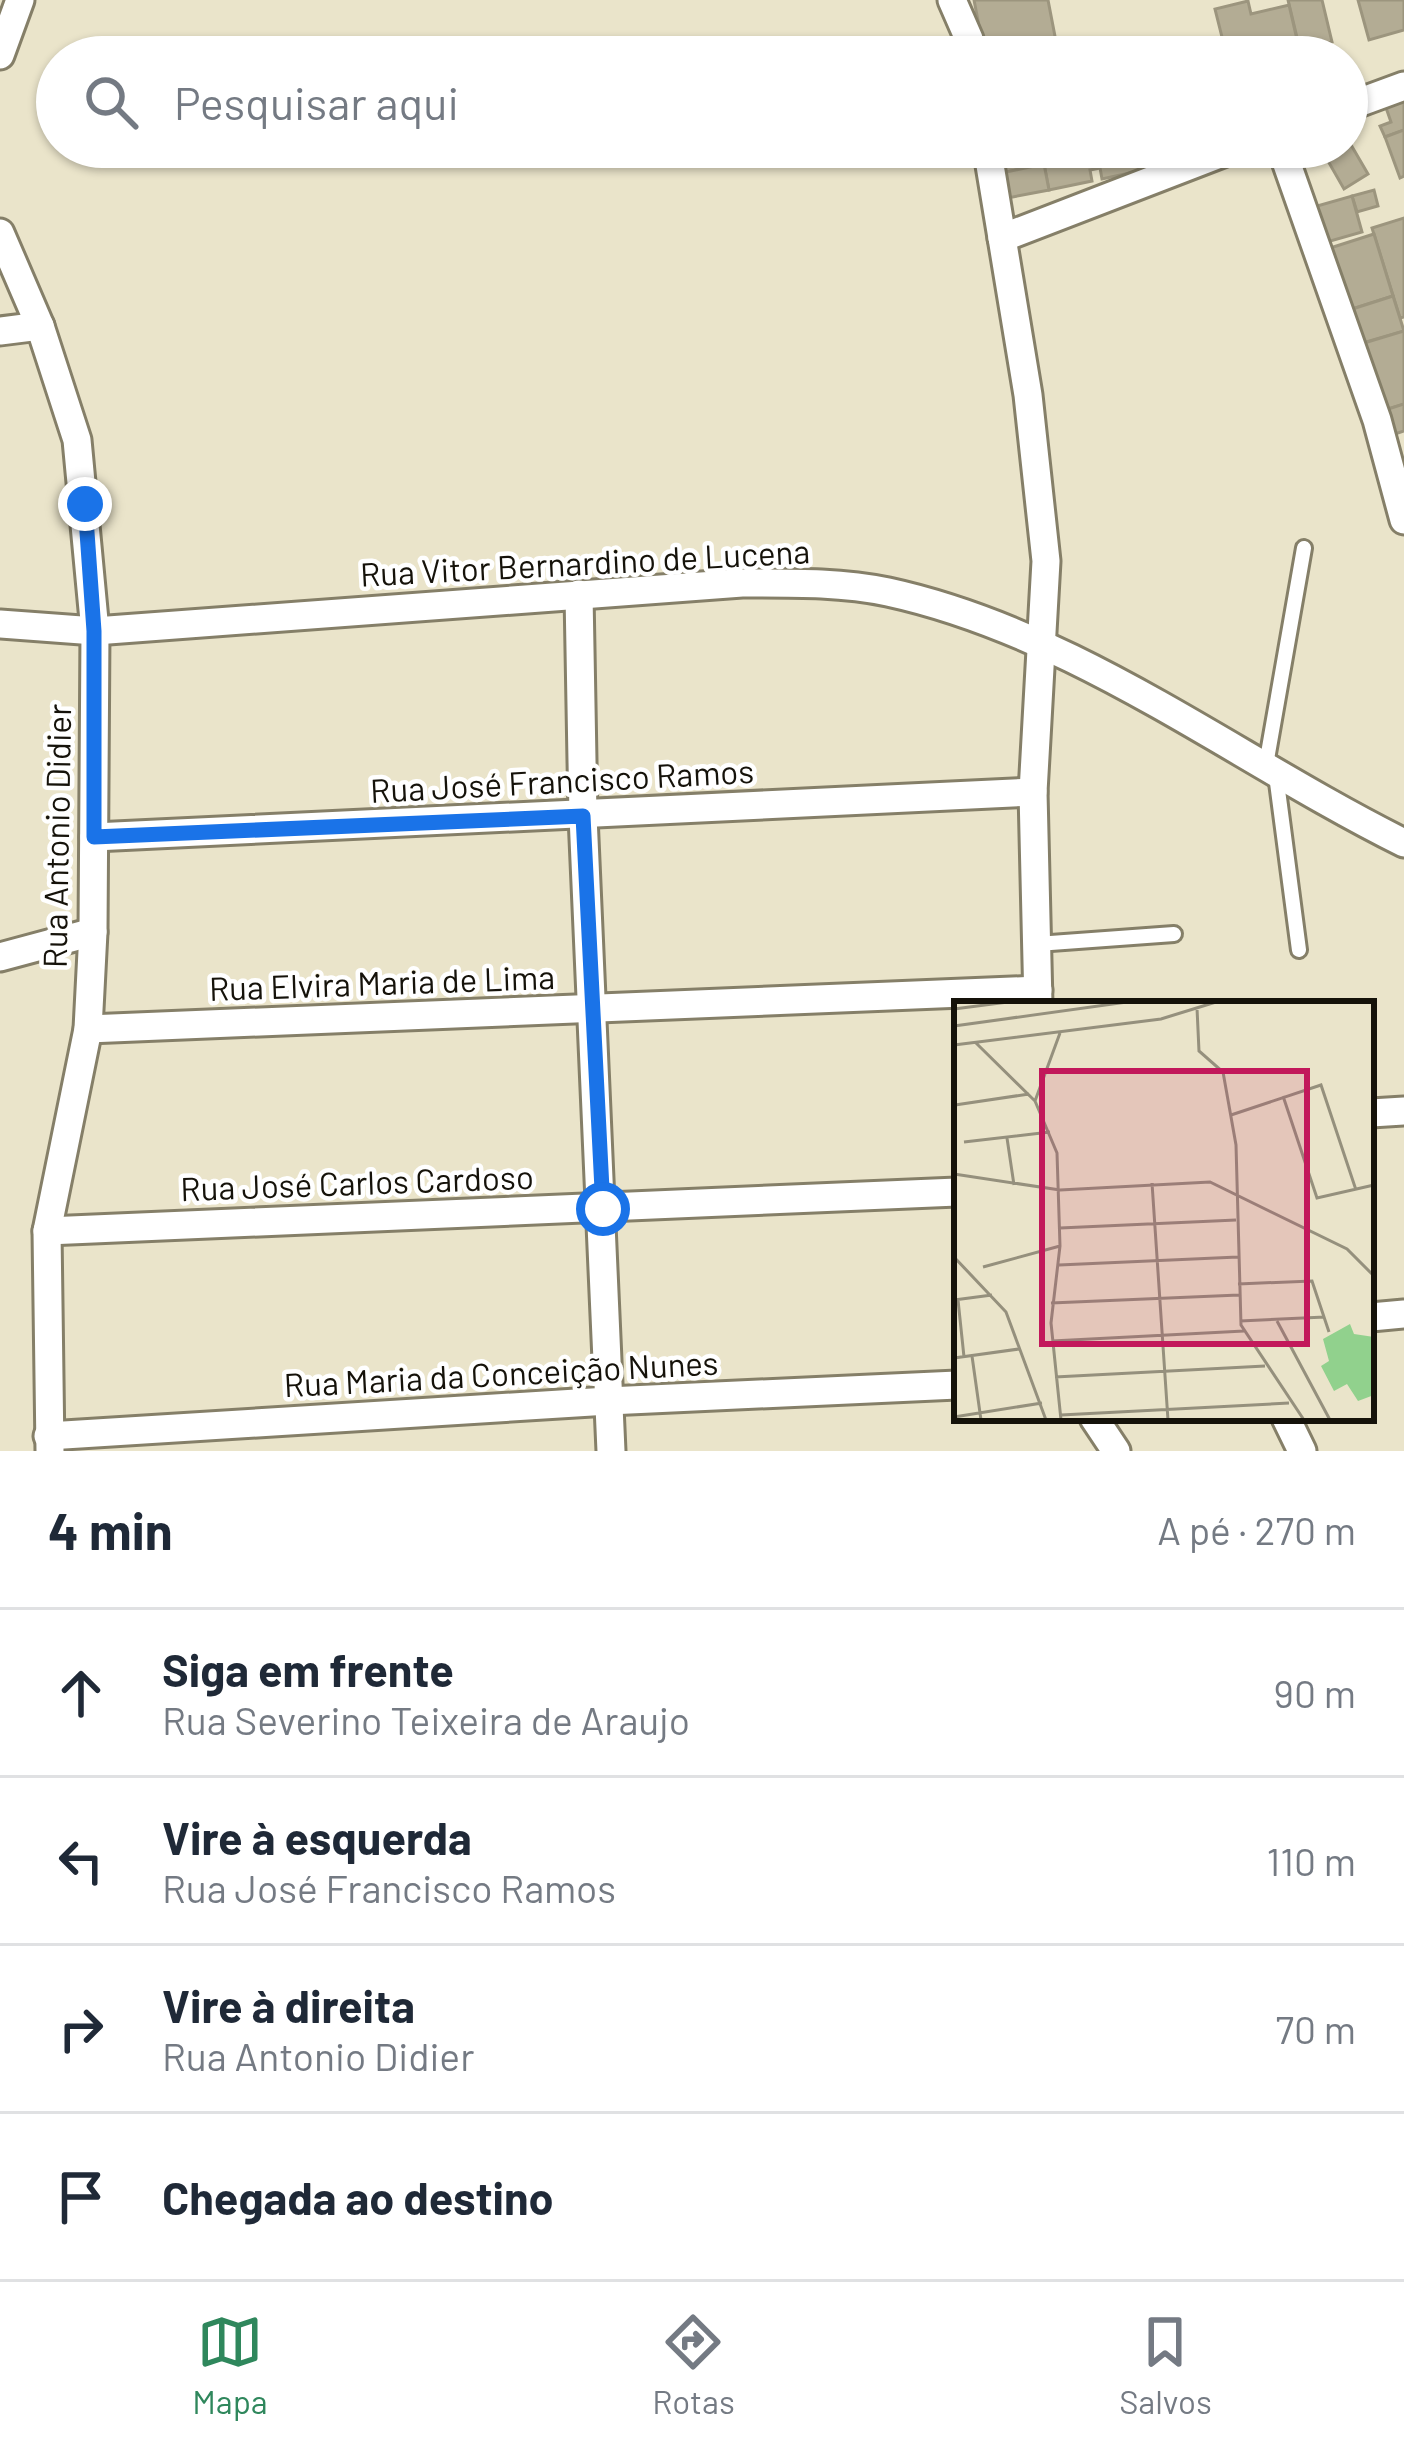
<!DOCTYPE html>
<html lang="pt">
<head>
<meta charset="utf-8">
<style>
	body { margin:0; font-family:Barlow,sans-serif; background:#f6f6f7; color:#1f2937 }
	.stop { position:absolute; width:36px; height:36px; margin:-27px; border:9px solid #1a73e8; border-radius:50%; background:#fff }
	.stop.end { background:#1a73e8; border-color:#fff; box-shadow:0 3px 12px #0008 }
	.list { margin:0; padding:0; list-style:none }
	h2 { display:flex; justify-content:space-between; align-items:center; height:156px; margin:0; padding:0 48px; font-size:51px }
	h2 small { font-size:39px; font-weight:400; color:#747a83 }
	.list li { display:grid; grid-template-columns:78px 1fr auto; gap:36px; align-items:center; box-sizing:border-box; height:168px; padding:0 48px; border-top:3px solid #e0e1e3 }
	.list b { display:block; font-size:45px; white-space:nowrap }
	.list p { margin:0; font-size:39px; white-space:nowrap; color:#747a83 }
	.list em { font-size:39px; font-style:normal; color:#747a83 }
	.icon { flex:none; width:66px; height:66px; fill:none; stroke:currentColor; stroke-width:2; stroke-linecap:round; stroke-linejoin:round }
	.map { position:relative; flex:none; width:1404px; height:1451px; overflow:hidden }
	.search { position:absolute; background:#fff; box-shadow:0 3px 9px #0004; left:36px; right:36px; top:36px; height:132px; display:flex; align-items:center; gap:30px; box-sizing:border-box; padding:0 42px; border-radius:66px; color:#747a83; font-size:45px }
	.sheet { height:828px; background:#fff }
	nav { display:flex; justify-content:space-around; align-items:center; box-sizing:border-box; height:168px; border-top:3px solid #e0e1e3; background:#fff; font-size:33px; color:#747a83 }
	nav a { display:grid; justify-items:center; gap:6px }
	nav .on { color:#2f875c }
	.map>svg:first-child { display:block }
</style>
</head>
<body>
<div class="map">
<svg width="1404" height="1451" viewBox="0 0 1404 1451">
	<rect width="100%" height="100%" fill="#eae4ca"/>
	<g fill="#b3ac94" stroke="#9c957e" stroke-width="3">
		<polygon points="974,0 1048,0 1059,57 985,57"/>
		<polygon points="1288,0 1322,0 1332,42 1300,50"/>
		<polygon points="1358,0 1404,0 1404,30 1369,40"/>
		<polygon points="1248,1 1251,14 1289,5 1301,57 1227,57 1215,9"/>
		<polygon points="1123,47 1125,57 1077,57"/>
		<polygon points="1404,95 1404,130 1385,137 1380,126 1391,122 1384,102"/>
		<polygon points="1404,130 1404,176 1400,178 1385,137"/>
		<polygon points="1347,138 1368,174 1344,189 1320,147 1347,147"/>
		<polygon points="1012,147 1078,147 1080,154 1097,151 1100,168 1090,170 1092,181 1049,190 1044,164 1002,173 997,150"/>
		<polygon points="1115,147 1143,147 1148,169 1102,179 1097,151"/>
		<polygon points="1044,164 1049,190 1002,199 997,174"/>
		<polygon points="1374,190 1378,206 1357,212 1352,196"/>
		<polygon points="1352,196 1362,232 1320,244 1310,208"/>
		<polygon points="1404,218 1404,317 1400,318 1372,228"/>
		<polygon points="1374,234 1393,296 1346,311 1327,249"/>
		<polygon points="1393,296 1404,331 1356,345 1346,311"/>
		<polygon points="1404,331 1404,404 1385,410 1364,343"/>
		<polygon points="1404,404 1404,431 1392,435 1385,410"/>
	</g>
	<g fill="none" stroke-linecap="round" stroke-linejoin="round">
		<g stroke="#857f68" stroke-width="20">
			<g id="lane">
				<polyline points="1266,765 1304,548"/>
				<polyline points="1276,775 1299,950"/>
				<polyline points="1037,944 1174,934"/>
			</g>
		</g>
		<g stroke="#857f68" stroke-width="33">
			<g id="street">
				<polyline points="952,0 969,39 972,57"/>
				<polyline points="0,55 20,0"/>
				<polyline points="1347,107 1404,86"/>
				<polyline points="987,147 1028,395 1046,561 1033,792 1038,1004"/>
				<polyline points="1281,147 1377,420 1404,520"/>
				<polyline points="0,233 40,326 77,440 95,631 93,932 88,1029 47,1231 50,1451"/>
				<polyline points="1002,238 1238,147"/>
				<polyline points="0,331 40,326"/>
				<polyline points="579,594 583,816 611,1451"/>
				<path d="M0,624L95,631L742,583C791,583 840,582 888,592C1076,633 1235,759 1404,843"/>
				<polyline points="94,837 1033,792"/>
				<polyline points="0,957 93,932"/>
				<polyline points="88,1029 1038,990"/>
				<polyline points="1371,1113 1404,1111"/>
				<polyline points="47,1231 957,1192"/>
				<polyline points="1371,1317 1404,1314"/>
				<polyline points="1094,1418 1116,1451"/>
				<polyline points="1286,1418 1302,1451"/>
				<polyline points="48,1436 608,1401 957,1385"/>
			</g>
		</g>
		<use href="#lane" stroke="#fff" stroke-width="14"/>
		<use href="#street" stroke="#fff" stroke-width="27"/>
	</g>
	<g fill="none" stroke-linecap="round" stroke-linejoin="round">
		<polyline stroke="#1a73e8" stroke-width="15" points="85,504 94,631 94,837 583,816 603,1209"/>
	</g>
	<g text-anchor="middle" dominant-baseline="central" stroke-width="9" stroke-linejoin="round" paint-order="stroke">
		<g font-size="33" fill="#15120a" stroke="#fff">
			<text transform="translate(585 562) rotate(-3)">Rua Vitor Bernardino de Lucena</text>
			<text transform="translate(562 780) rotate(-3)">Rua José Francisco Ramos</text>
			<text transform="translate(56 836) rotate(-89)">Rua Antonio Didier</text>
			<text transform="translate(382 982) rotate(-2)">Rua Elvira Maria de Lima</text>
			<text transform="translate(357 1182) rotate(-2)">Rua José Carlos Cardoso</text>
			<text transform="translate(501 1373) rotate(-3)">Rua Maria da Conceição Nunes</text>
		</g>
	</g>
	<g transform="translate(954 1001)">
		<rect width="420" height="420" fill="#eae4ca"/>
		<path d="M396,323L400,333L420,336V394L404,400L393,383L380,390L367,365L375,360L369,338Z" fill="#91d18d"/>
		<path fill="none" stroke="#95907d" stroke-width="3" d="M243,7L245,50L269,71L282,144L287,324L350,419M0,8L54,1M0,25L173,1M22,42L81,100L103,152L106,245L97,322L107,419M0,44L207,18L262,1M329,95L363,197L420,184M81,100L106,32M1,104L75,93M277,114L367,84L402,189M53,137L60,184M10,141L96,131M0,173L106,189L256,181L393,248L420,275M198,182L214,419M106,227L282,219M0,256L52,311L92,419M105,264L284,256M29,266L106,245M284,283L358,280L375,331M0,299L38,294M4,299L10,356M97,302L285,294M286,320L371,316M323,320L376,419M98,340L290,330M18,355L27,419M0,357L65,348M101,376L311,365M107,414L335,402M0,416L88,402"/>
		<path fill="#c2185b" fill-opacity="0.15" stroke="#c2185b" stroke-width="6" d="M88,70H353V343H88Z"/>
		<rect width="420" height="420" fill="none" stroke="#15120a" stroke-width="6"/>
	</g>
</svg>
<div class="stop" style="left:603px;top:1209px"></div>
<div class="stop end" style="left:85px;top:504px"></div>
<div class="search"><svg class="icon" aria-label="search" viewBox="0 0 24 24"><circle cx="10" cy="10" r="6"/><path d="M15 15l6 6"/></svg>Pesquisar aqui</div>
</div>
<section class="sheet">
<h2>4 min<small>A pé · 270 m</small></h2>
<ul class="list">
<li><svg class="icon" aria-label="ahead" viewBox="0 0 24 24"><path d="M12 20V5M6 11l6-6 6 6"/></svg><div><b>Siga em frente</b><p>Rua Severino Teixeira de Araujo</p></div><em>90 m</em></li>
<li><svg class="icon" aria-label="left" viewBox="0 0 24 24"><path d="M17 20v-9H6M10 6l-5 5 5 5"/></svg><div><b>Vire à esquerda</b><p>Rua José Francisco Ramos</p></div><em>110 m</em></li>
<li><svg class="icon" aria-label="right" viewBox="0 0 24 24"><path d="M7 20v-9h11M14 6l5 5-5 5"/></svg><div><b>Vire à direita</b><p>Rua Antonio Didier</p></div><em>70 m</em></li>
<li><svg class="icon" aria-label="arrive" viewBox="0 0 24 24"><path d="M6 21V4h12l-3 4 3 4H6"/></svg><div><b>Chegada ao destino</b></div></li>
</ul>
</section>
<nav>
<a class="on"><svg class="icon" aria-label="map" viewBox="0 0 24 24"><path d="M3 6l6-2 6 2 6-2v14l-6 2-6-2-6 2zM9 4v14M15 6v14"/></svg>Mapa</a>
<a><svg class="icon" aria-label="directions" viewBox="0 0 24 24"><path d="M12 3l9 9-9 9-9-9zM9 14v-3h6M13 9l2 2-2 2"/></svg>Rotas</a>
<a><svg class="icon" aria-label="saved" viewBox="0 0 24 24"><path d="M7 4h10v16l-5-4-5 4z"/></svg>Salvos</a>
</nav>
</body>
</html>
